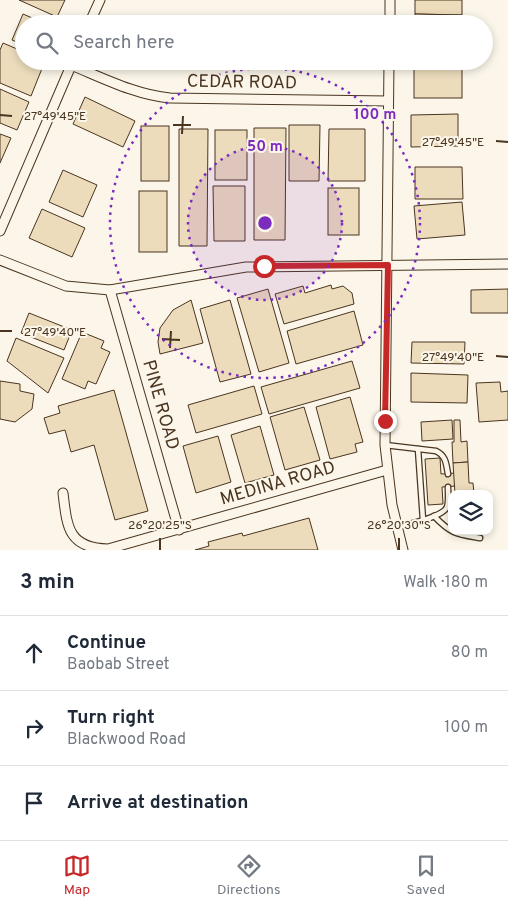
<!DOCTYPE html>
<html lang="en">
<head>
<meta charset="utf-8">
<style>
	body { margin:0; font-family:Overpass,sans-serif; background:#f2f2f3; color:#1f2937 }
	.controls { position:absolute; right:15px; bottom:15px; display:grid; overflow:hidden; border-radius:10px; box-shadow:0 2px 8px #0003 }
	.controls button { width:45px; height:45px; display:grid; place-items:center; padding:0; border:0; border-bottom:1px solid #e0e1e3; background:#fff; color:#1f2937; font:25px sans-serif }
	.stop { position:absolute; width:15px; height:15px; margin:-11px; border:4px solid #c62828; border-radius:50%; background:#fff }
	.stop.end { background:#c62828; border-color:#fff; box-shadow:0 1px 5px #0008 }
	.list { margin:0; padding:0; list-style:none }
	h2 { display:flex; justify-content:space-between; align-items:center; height:65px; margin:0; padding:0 20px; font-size:21px }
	h2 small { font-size:16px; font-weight:400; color:#747a83 }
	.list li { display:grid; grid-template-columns:32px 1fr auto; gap:15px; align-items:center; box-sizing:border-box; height:75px; padding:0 20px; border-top:1px solid #e0e1e3 }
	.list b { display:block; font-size:19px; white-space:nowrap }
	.list p { margin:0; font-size:16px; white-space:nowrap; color:#747a83 }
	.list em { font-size:16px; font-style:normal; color:#747a83 }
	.icon { flex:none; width:28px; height:28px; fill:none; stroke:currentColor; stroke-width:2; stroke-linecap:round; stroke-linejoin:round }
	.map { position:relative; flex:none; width:508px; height:550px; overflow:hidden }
	.search { position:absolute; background:#fff; box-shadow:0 2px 8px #0003; left:15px; right:15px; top:15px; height:55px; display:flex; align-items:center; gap:12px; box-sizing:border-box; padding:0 18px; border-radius:28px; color:#747a83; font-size:19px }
	.sheet { height:290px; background:#fff }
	nav { display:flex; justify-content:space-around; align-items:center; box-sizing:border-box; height:70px; border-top:1px solid #e0e1e3; background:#fff; font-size:14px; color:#747a83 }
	nav a { display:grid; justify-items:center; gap:2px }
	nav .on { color:#c62828 }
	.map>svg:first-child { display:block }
</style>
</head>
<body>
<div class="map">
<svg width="508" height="550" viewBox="0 0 508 550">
	<rect width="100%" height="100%" fill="#fbf6e9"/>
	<g fill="#ecdcbc" stroke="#4a3520">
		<polygon points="19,0 65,0 57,17"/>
		<polygon points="415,0 462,0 462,15 415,14"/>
		<polygon points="23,14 46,24 24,24 24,45 12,40"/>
		<polygon points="415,14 462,15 462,24 415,24"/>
		<polygon points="3,43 24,52 24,61 45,61 31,96 0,83 0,50"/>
		<rect x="414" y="61" width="48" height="37"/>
		<polygon points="0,89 29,102 17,130 0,123"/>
		<polygon points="85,97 135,121 123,147 73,124"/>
		<polygon points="458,114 458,146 411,147 411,115"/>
		<polygon points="289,125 320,125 319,181 289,181"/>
		<rect x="141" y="126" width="28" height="55"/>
		<polygon points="254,128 286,128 285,240 254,240"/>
		<polygon points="179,129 208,129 207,246 179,246"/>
		<polygon points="329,129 365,129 365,181 328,181"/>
		<rect x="215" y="130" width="32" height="50"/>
		<polygon points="0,134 11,138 0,163"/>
		<polygon points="415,167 462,167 463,199 415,199"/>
		<polygon points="63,170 97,185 83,217 49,202"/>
		<polygon points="213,186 245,186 245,241 214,241"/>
		<rect x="328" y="188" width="31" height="47"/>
		<rect x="139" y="191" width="28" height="61"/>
		<polygon points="462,202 465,235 417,239 414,206"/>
		<polygon points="42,209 85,228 72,257 29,238"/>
		<polygon points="331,285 332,289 343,286 352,293 354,304 284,324 275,294 303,286 305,293"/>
		<polygon points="268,289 289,363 259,372 237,298"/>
		<polygon points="508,289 508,313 471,313 471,290"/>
		<polygon points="191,300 203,343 160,354 158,342 160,328 173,310"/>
		<polygon points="230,300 251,374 220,382 200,309"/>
		<polygon points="354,311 363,345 296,364 287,331"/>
		<polygon points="29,313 72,330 64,350 21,333"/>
		<polygon points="82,332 104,341 101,348 110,352 96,384 88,381 85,389 62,379"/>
		<polygon points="16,338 64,358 48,393 7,361"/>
		<polygon points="412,342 465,342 464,364 411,363"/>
		<polygon points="352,361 360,388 269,414 261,387"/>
		<polygon points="411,373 468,375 467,403 411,402"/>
		<polygon points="0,381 20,384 20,391 34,394 32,409 15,422 0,419"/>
		<polygon points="500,382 501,392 508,391 508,420 479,422 476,383"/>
		<polygon points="254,386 262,414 196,433 188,405"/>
		<polygon points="114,390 148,511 115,520 94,445 71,452 65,430 49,434 44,418 60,413 58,406"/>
		<polygon points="350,397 363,442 355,444 357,452 330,459 316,407"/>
		<polygon points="304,407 320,460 285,470 270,417"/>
		<polygon points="452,420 453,439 422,441 421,422"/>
		<polygon points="454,420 460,420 461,442 467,441 468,462 453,463 452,442 454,442"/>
		<polygon points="260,426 274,475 245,483 231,435"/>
		<polygon points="218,436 231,482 196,493 183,446"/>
		<polygon points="440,458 441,474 455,473 456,486 442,487 443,504 428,505 425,459"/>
		<polygon points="468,462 469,483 473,483 474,494 455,494 453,463"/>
		<polygon points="309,518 318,550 195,550 209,546 208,542 242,533 243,536"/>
	</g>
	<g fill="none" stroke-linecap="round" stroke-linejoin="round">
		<g stroke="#4a3520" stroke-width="7">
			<g id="lane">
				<path d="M385,445L436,451C446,456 446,463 448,474"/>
				<polyline points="418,449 423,520"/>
				<path d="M434,516C451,534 457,534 480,538"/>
				<path d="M398,527C409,524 443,517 447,507C449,502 448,493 448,487"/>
			</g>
		</g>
		<g stroke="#4a3520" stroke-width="11">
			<g id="street">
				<polyline points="89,24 100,0"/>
				<polyline points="390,24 390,0"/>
				<polyline points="389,61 385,445 392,505 403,550"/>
				<path d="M71,65C103,78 136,95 170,98L388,101"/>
				<polyline points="0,231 73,61"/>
				<polyline points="0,260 66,286 110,290 246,267 508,264"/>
				<polyline points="110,290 179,530"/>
				<path d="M63,493C67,527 68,548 108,549L387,470"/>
			</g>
		</g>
		<use href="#lane" stroke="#fbf6e9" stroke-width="4.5"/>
		<use href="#street" stroke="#fbf6e9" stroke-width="9"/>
	</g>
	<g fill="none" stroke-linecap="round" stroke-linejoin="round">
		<polyline stroke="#c62828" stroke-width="6" points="264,266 388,265 385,421"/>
	</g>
	<path fill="none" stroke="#4a3520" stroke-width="2" d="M0,115L12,116M173,125H191M182,134L183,116M496,141L508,142M0,331H12M162,339L180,340M170,348L171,331M496,356L508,357M160,550V538M399,550V538"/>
	<circle cx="265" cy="223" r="77" fill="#7b2cbf" fill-opacity=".12"/>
	<g fill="none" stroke="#7b2cbf" stroke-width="2.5" stroke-dasharray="2.5 5">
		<circle cx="265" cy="223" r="77"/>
		<circle cx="265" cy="223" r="155"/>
	</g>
	<g text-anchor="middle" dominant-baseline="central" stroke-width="4" stroke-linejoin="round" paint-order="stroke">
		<g font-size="18" fill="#4a3520" stroke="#fbf6e9">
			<text transform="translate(242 83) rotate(1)">CEDAR ROAD</text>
			<text transform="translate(160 405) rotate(74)">PINE ROAD</text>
			<text transform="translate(278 484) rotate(-16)">MEDINA ROAD</text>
		</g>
	</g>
	<g font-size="12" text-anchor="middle" fill="#4a3520" stroke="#fbf6e9" stroke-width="4" stroke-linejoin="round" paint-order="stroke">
		<text x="55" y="120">27°49'45"E</text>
		<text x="453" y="146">27°49'45"E</text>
		<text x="55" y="336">27°49'40"E</text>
		<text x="453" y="361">27°49'40"E</text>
		<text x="160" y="529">26°20'25"S</text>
		<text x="399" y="529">26°20'30"S</text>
	</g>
	<circle cx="265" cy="223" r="8" fill="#7b2cbf" stroke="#fbf6e9" stroke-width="2.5"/>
	<g font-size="15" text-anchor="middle" font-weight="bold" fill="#7b2cbf" stroke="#fbf6e9" stroke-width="4" stroke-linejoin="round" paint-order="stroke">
		<text x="375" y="119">100 m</text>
		<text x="265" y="151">50 m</text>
	</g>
</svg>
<div class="controls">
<button><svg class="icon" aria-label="layers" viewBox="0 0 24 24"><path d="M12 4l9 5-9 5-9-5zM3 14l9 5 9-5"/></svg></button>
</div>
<div class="stop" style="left:264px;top:266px"></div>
<div class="stop end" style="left:385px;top:421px"></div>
<div class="search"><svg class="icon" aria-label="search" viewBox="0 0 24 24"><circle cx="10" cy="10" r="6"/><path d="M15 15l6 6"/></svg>Search here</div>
</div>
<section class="sheet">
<h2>3 min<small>Walk · 180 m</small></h2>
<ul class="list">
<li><svg class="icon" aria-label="ahead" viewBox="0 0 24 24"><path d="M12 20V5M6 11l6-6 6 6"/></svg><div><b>Continue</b><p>Baobab Street</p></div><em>80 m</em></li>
<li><svg class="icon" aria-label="right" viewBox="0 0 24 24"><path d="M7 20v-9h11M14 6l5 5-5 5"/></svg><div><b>Turn right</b><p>Blackwood Road</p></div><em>100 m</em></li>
<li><svg class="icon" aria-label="arrive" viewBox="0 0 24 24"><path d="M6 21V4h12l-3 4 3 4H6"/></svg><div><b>Arrive at destination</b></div></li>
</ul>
</section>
<nav>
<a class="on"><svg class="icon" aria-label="map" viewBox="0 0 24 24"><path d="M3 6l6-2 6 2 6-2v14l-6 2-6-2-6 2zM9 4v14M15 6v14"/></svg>Map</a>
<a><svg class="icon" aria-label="directions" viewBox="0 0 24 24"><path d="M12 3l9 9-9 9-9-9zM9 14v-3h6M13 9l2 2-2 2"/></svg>Directions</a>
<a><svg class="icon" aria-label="saved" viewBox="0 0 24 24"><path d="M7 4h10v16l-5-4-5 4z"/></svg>Saved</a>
</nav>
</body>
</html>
